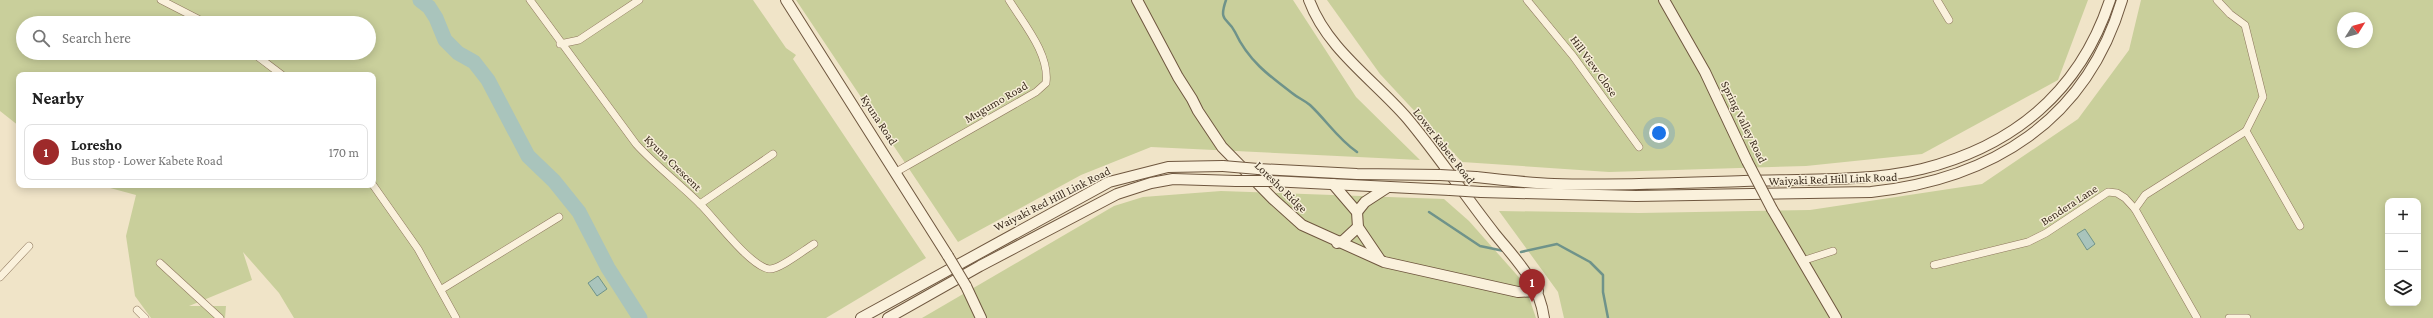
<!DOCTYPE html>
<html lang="en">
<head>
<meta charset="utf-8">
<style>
	body { margin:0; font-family:"Crimson Pro",serif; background:#f6f6f6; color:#222 }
	.controls { position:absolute; right:12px; bottom:12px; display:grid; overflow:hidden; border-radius:8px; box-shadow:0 2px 10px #0003 }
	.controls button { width:36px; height:36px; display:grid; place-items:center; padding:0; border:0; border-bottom:1px solid #e0e0e0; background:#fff; color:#222; font:20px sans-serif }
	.compass { position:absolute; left:2337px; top:12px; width:36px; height:36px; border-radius:50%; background:#fff; box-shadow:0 2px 10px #0003; rotate:53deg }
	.you { position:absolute; left:1659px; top:133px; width:14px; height:14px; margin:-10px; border:3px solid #fff; border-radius:50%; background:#1a73e8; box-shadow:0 0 0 6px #1a73e833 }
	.badge { display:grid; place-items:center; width:26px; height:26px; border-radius:50%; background:#9e2a2b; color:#fff; font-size:13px; font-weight:700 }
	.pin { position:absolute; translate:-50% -33px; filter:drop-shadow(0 1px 2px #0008) }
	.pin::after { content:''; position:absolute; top:21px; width:14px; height:12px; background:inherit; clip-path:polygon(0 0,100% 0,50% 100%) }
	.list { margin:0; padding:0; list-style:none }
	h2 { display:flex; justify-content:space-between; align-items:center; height:52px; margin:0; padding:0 16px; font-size:17px }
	h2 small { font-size:13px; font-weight:400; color:#767676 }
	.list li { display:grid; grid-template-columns:26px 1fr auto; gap:12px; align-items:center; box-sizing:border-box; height:56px; margin:0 8px 8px; padding:0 8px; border:1px solid #e0e0e0; border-radius:8px }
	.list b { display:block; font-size:15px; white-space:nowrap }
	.list p { margin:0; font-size:13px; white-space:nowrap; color:#767676 }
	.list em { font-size:13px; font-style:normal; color:#767676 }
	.icon { flex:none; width:22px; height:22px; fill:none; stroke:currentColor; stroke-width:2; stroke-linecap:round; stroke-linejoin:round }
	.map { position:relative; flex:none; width:2433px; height:318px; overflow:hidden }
	.search { position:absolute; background:#fff; box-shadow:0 2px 10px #0003; left:16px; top:16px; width:360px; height:44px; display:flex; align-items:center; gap:10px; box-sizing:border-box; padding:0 14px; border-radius:22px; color:#767676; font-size:15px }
	.panel { position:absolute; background:#fff; box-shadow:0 2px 10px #0003; left:16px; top:72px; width:360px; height:116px; border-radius:8px }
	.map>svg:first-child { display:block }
</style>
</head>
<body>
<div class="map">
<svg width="2433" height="318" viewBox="0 0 2433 318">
	<rect width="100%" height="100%" fill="#f0e4c8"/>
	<g fill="#c9cf9b" fill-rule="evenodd">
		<path d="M0,0H753L786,48L796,55L793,59L926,258L826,318H294L279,293L243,252L252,280L189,306H226L225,318H151L135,296L126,236L136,195L99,185H373V75H19V126L0,111ZM23,23H369V53H23Z"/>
		<polygon points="796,0 1293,0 1356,97 1420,160 1151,147 1081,175 958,242"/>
		<polygon points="1327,0 2088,0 2058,80 1922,154 1806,166 1609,172 1462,162 1380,74"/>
		<path d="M2141,0H2433V318H1564L1558,292L1499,211L1639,213L1810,210L1982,184L2078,119L2129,50ZM2343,18H2367V42H2343ZM2388,201H2418V303H2388Z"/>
		<polygon points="1221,191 1444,199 1469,221 1524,283 1536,318 922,318 1114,206 1143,197"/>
	</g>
	<g fill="#a9c4bc" stroke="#6f938a">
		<polygon points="2085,229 2095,244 2087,250 2077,234"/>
		<polygon points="598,276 607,289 597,296 588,283"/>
	</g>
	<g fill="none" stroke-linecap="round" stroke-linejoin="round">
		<g stroke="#6f938a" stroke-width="2.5">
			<path d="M1226,0C1218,23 1228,17 1235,32C1248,60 1268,75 1292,93C1298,98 1304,100 1310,105C1327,121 1338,139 1357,152"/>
			<polyline points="1429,212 1480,246 1504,251"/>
			<polyline points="1521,252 1557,244 1590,262 1603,275 1603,292 1608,318"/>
		</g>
		<polyline stroke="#a9c4bc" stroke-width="15" points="420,0 429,7 436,18 445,40 458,53 474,62 488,80 528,156 554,181 579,212 608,268 640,318"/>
		<g stroke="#8d765c" stroke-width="8">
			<g id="street">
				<polyline points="161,0 206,23"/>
				<path d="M530,0L636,144C656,166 680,184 701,205C715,219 750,266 769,269C779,270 804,250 814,244"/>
				<polyline points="1527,0 1573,56 1639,147"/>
				<polyline points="1937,0 1949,20"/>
				<polyline points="2217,0 2230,14 2245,25 2263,97 2246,131 2300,226"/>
				<polyline points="560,44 579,40 639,0"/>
				<polyline points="253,53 282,75"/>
				<path d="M896,172L1036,92L1046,83C1050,54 1023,23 1009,0"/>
				<polyline points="373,185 418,249 456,318"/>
				<polyline points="700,204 773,154"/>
				<polyline points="2135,209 2145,195 2246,131"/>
				<polyline points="1802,261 1833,251"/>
				<polyline points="160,263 220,318"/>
				<polyline points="1934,265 2028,242 2046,233 2108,192 2117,193 2125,198 2135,209 2197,318"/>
				<polyline points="0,277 29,246"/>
				<polyline points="442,289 559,217"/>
				<polyline points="137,310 145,318"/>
				<polyline points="2229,318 2247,318"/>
			</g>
		</g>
		<g stroke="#6f573f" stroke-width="12">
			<g id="secondary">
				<polyline points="786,0 948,256"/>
				<polyline points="1137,0 1178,77 1192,99 1198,111 1222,147 1273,199 1302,225 1384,262 1518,292 1538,291"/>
				<path d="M1309,0C1327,49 1374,80 1407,118C1438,155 1465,196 1495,234C1517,261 1539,282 1544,318"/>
				<polyline points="1664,0 1705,72 1747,161"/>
				<polyline points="1258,169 1357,174 1440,175"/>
				<path d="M1476,177C1502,180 1528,183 1554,184C1617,186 1681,183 1744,181C1800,179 1868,182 1922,169C2014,146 2080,91 2110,0"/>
				<polyline points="1271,181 1450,190"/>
				<polyline points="1333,184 1357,212 1358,227 1379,258"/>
				<path d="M1481,192L1636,196L1871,192C1992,179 2086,121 2122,0"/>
				<polyline points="1772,209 1836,318"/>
				<polyline points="1357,212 1365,202 1388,187"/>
				<polyline points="1337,243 1344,240 1358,227"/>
				<polyline points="966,286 981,318"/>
				<polyline points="861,318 1109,182 1168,167 1223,166"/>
				<polyline points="888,318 980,266 1117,194 1151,183 1173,179 1236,181"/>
			</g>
		</g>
		<use href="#street" stroke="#faf1dc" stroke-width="7"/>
		<use href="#secondary" stroke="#faf1dc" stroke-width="10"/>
		<g stroke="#6f573f" stroke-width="12" stroke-linecap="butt">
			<g id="secondary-bridge">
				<polyline points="1747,161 1772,209"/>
				<polyline points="1223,166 1258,169"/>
				<polyline points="1440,175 1476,177"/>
				<polyline points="1236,181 1271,181"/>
				<polyline points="1450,190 1481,192"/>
				<polyline points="948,256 966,286"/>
			</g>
		</g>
		<use href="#secondary-bridge" stroke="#faf1dc" stroke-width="10"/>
	</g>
	<g text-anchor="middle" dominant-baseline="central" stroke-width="3" stroke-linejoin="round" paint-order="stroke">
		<g font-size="12" fill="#3d2e20" stroke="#f7eed8">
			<text transform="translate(1594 66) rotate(54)">Hill View Close</text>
			<text transform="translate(996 102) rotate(-30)">Mugumo Road</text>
			<text transform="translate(879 120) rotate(57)">Kyuna Road</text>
			<text transform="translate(1744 122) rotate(64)">Spring Valley Road</text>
			<text transform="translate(1444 146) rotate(52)">Lower Kabete Road</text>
			<text transform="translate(673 163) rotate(44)">Kyuna Crescent</text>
			<text transform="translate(1833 179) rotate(-2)">Waiyaki Red Hill Link Road</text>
			<text transform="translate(1281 187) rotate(44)">Loresho Ridge</text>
			<text transform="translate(1052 199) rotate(-27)">Waiyaki Red Hill Link Road</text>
			<text transform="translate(2069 205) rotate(-33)">Bendera Lane</text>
		</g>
	</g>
</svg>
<div class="controls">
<button>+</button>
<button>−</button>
<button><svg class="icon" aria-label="layers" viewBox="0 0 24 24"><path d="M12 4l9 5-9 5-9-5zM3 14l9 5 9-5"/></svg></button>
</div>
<svg class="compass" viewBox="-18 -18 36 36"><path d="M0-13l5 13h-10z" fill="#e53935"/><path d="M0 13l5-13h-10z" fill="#767676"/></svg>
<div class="you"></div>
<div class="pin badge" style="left:1532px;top:302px">1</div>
<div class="search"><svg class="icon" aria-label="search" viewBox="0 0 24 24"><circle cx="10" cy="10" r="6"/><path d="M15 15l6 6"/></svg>Search here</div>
<section class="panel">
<h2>Nearby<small></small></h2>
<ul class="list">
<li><span class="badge">1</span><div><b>Loresho</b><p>Bus stop · Lower Kabete Road</p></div><em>170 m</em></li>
</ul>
</section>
</div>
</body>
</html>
